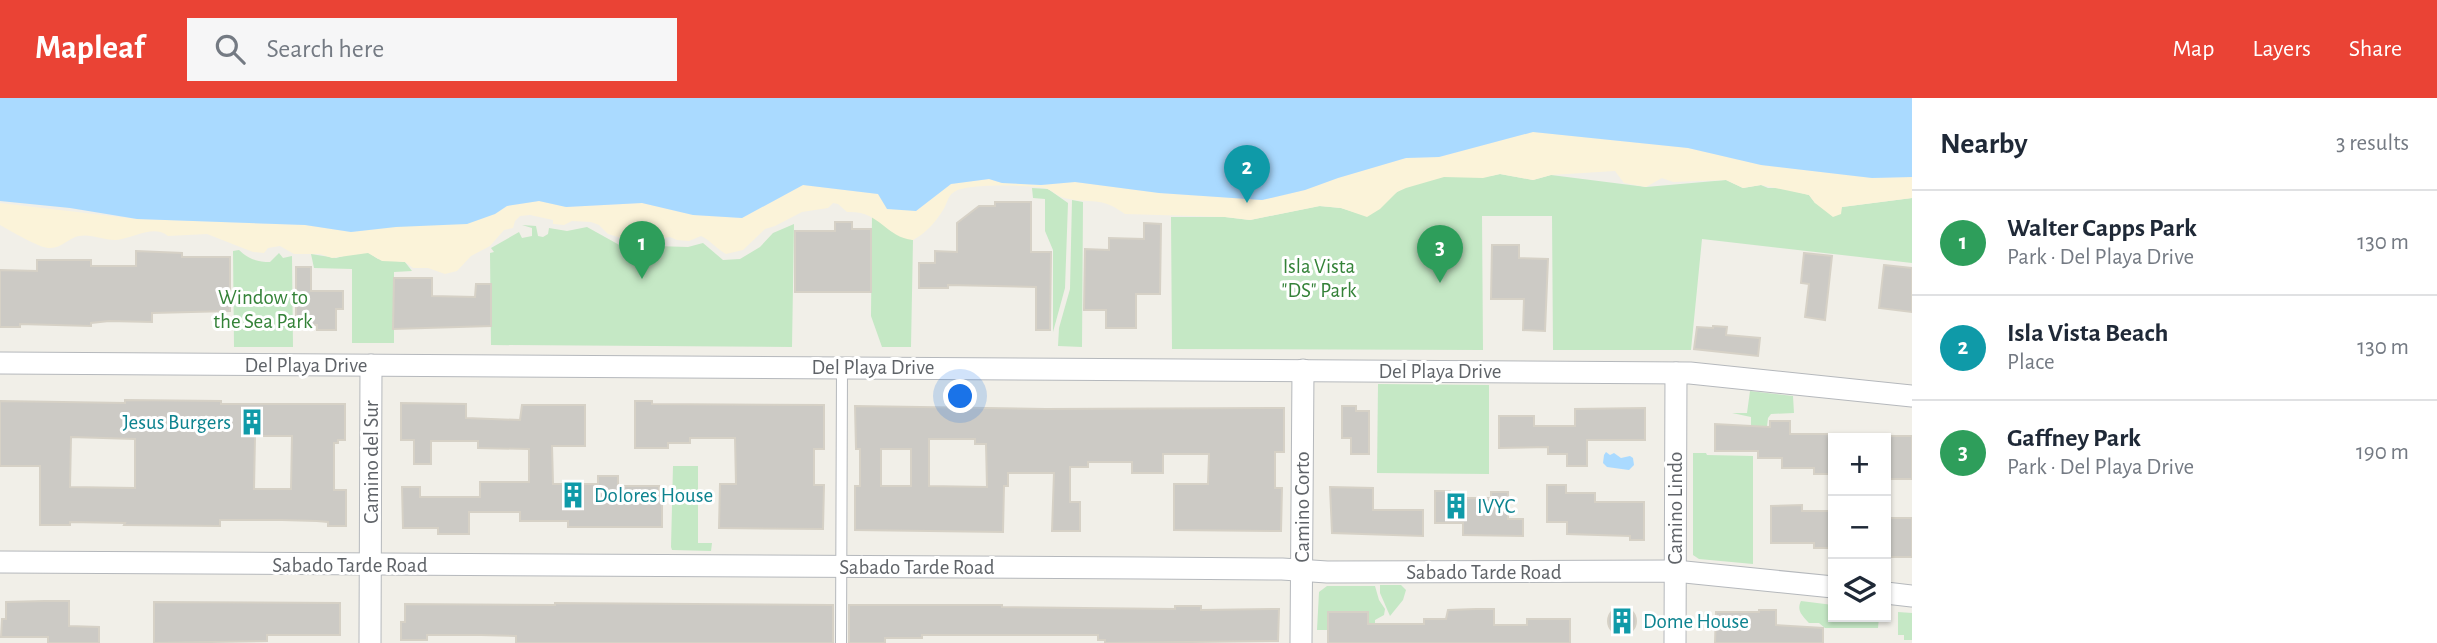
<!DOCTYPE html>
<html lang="en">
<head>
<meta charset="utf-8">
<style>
	body { margin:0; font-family:"Alegreya Sans",sans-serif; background:#f6f6f7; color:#1f2937 }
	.controls { position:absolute; right:21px; bottom:21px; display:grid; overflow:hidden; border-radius:0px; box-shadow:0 2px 5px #0004 }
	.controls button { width:63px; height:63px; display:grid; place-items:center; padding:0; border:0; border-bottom:2px solid #e0e1e3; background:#fff; color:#1f2937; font:35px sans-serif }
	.you { position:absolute; left:961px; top:299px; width:24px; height:24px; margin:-18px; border:5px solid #fff; border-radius:50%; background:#1a73e8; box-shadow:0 0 0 10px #1a73e833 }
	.badge { display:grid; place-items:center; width:46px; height:46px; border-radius:50%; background:#ea4335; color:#fff; font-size:23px; font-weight:700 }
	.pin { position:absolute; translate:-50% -58px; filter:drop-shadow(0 2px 4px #0008) }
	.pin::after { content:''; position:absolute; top:37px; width:24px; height:21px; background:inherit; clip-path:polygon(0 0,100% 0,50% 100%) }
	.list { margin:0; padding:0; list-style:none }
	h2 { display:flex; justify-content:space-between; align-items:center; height:91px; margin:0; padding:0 28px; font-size:30px }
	h2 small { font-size:23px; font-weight:400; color:#747a83 }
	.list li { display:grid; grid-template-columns:46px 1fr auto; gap:21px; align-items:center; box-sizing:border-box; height:105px; padding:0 28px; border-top:2px solid #e0e1e3 }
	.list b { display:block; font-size:26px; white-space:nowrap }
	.list p { margin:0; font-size:23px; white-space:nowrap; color:#747a83 }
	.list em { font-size:23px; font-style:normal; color:#747a83 }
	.icon { flex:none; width:38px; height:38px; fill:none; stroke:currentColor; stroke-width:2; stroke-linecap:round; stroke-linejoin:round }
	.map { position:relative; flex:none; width:1912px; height:545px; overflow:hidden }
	header { display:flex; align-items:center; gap:42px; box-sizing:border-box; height:98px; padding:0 35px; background:#ea4335; color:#fff }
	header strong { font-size:33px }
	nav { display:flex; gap:38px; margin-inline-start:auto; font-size:24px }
	.search { width:490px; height:63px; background:#f6f6f7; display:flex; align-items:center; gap:18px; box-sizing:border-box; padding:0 24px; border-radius:0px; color:#747a83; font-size:26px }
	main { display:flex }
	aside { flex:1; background:#fff }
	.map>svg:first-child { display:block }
</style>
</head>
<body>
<header>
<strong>Mapleaf</strong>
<div class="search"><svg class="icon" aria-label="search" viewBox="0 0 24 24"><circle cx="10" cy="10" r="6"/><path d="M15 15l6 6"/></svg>Search here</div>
<nav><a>Map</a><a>Layers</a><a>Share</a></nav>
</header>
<main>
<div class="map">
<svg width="1912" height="545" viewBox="0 0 1912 545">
	<rect width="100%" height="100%" fill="#f1efe8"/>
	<g fill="#c5e8c5">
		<path d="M1500,76L1533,82L1551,77L1646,89L1726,82L1743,90L1761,87L1768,90H1782L1809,97L1815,105L1842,109L1912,100V165L1702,141L1691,252H1553L1552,118H1482L1483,252L1172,251L1171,119H1225L1250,122L1319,108L1341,110L1367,118C1379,112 1386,102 1397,94C1409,86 1430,79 1444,79C1464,78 1480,81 1500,76Z"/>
		<polygon points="1032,90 1048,91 1068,105 1065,190 1053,234 1053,152 1045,133 1045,101 1033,100"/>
		<polygon points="1072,102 1083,104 1082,249 1058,248 1059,230 1070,191"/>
		<polygon points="872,117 891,133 913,142 911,249 882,249 871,218"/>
		<polygon points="794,126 792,249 491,247 490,155 494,154 491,150 519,134 522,140 532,138 532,130 522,127 536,128 538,138 543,139 548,136 549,130 567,133 587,129 623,149 632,152 656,148 688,149 703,145 723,162 740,161 760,149 773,135"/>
		<path d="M239,152C248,161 257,164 270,164L279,155L283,160L292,158L293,249H234L233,153Z"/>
		<polygon points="355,155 369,155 378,161 405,164 412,173 394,174 394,245 352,245 352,171 314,170 311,156 336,160"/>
		<polygon points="1378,286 1489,287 1489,376 1377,375"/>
		<polygon points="1750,293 1793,298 1794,315 1771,316 1768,320 1767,328 1751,328 1751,319 1732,315 1747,315"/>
		<polygon points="1693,355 1706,355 1707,357 1753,358 1753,466 1699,461 1693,457"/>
		<polygon points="673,368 698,368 698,445 712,445 711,453 672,452 671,449"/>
		<polygon points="1380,487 1401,487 1406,492 1403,502 1390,518 1380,495"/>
		<polygon points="1327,488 1375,488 1379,502 1385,511 1384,517 1375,522 1375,545 1369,545 1368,520 1327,520 1327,532 1317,532 1319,494"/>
		<path d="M1801,503L1833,507V519H1879L1878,530H1825L1819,525H1809C1803,518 1796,513 1801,503Z"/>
		<polygon points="1898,514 1912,515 1912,542 1904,542 1904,537 1898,537"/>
	</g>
	<path fill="#fbf3d9" d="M1533,34L1688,50L1761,67L1872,80L1912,79V100L1842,109L1841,116L1833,119L1815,105L1809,97L1761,87L1743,90L1726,82L1673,84L1662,80L1646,89L1624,85L1615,73L1551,77L1533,82L1500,76L1483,80L1444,79L1406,90L1397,94L1380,111L1367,119L1341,110L1320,108L1250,122L1225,119L1125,116C1101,98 1091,106 1064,100C1057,98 1052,92 1045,90C1029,87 966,85 954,94C948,97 947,106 943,112C935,125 926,135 913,142C885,139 880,112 847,114L838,106L833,105L828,110L802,114L775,128L765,131L743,152L726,156C717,151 710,142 701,138L689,143L677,142L670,139L636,144L608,136L599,127L591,124L572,123L564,127L553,126V122L530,117L520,118L515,123L513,130L504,132L490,148L471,158L457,173L445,176L428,170H413L405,164L382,163L368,155L332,160L320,156H294L280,148L268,150L264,155L253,154L207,136L168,138C155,127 136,138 122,141C108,145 93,135 79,138C68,140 61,151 49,150C39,150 11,133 0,127V105L137,121L305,127L351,134L495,116L507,108L539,103L566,109L642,105L693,117L742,120L803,87L878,96L916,113L951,86L989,81L1002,85L1041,87L1075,84L1159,95L1262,102L1305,92L1338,80L1406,60L1439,59Z"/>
	<g fill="#aadaff">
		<polygon points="0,0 1912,0 1912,79 1872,80 1761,67 1688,50 1533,34 1439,59 1406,60 1338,80 1305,92 1262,102 1159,95 1075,84 1041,87 1002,85 989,81 951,86 916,113 887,111 878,96 803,87 742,120 693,117 642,105 566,109 539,103 507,108 495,116 467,126 396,129 351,134 305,127 137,121 70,110 0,103"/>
		<polygon points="1606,354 1610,357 1614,355 1621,360 1630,358 1633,360 1634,367 1629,372 1607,369 1603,365 1604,357"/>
	</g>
	<g fill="#cccac5" stroke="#d6d1c6" stroke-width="2" fill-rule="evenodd">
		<polygon points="995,104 1031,104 1031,154 1051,154 1050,232 1036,232 1036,189 948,187 948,190 919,190 919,165 935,165 935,153 957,154 957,125 979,108 995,108"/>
		<polygon points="835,124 852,124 852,131 871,131 871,194 795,194 795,133 835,133"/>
		<polygon points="1144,125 1161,126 1160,196 1136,196 1136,230 1106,230 1106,212 1084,212 1085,151 1109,152 1109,140 1144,141"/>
		<polygon points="1492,147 1519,147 1519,160 1548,161 1545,233 1523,232 1524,201 1491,201"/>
		<polygon points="136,153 182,155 182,159 230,159 230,213 152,215 152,224 109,223 91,225 91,228 20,226 20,229 0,229 0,172 37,173 37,162 91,162 91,168 136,168"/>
		<polygon points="1804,155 1832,158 1825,222 1805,219 1809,186 1801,185"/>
		<polygon points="1884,167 1912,170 1912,214 1879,210"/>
		<polygon points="296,169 311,169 311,193 343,193 343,211 336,211 336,232 317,232 317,227 296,227"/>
		<polygon points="394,180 432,180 432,198 475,199 476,186 491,186 491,228 393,231"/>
		<polygon points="1713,228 1727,229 1726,237 1760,240 1758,258 1694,251 1697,229 1713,230"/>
		<path d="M125,302L221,303V306H345V342H338V345H334V392H346V428H328V424L317,423L282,422H220V428L124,427L125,425L70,424V427H40V368H0V303L125,305ZM255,338H292L291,391H254ZM71,339L135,341V390L70,389Z"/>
		<polygon points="635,303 652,303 652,306 824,307 824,351 814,351 814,387 824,387 823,431 719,430 720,386 736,386 735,340 690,340 690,345 668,345 668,350 635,350"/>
		<polygon points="401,305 466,306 466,320 520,322 522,307 585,307 585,348 552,348 553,386 598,386 598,378 618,378 618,388 659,388 659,397 662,397 662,429 568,429 568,423 520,423 520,414 469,414 469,436 438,436 438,430 403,430 402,389 420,389 420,399 480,399 480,384 529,384 529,351 478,350 478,343 431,343 431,366 414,366 414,342 401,342"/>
		<path d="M855,308L1046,311L1284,310V354H1275V390H1282L1281,433L1174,432V386H1208L1209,356H1163V375H1132V364H1088V369H1070V404H1080V433H1052L1054,375H1008V388H1004L1003,434L855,432V388H860V351H856ZM929,341H975V346H986L987,389L929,388ZM881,351H911V388H881Z"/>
		<polygon points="1342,308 1356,308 1356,313 1369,313 1369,356 1351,356 1351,340 1342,340"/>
		<polygon points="1645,310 1645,342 1587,342 1587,368 1567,368 1567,356 1548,356 1548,349 1499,350 1499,318 1534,318 1534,328 1575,328 1575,311"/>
		<polygon points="1770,323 1790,323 1790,336 1833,336 1833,376 1814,376 1814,370 1782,370 1782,360 1758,360 1758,353 1715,353 1715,326 1770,329"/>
		<rect x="1886" y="338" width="26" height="43"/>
		<polygon points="1547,387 1566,387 1566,395 1595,395 1595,404 1644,404 1644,442 1630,442 1630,438 1567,436 1567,424 1547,424"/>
		<polygon points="1330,389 1373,390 1373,412 1423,412 1423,438 1332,435"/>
		<polygon points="1435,393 1450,393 1450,400 1491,400 1491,394 1508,394 1508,421 1523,421 1523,438 1463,437 1463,425 1435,425"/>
		<polygon points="1802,407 1802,413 1833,413 1833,450 1814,450 1814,445 1771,445 1771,408"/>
		<rect x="1886" y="420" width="26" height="39"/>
		<polygon points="44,503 69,503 69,528 99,529 99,545 48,545 48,539 1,539 2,521 6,521 6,504"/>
		<polygon points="154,504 340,505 340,537 267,537 267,543 154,545"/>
		<polygon points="555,505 830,507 833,507 833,545 516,545 516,538 481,537 427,537 427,542 401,542 401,524 405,524 405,506 555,507"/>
		<polygon points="849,507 1002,507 1002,509 1175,511 1175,508 1201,508 1201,512 1279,511 1278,543 1105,545 1105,542 1098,542 1098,537 922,537 922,540 885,540 885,545 849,545"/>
		<circle cx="1622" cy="523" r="14"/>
		<polygon points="1476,511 1494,511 1494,527 1527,527 1527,521 1570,521 1570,545 1328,545 1328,514 1368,514 1368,526 1424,526 1424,521 1446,521 1448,512"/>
		<polygon points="1759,512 1776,512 1776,527 1823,530 1823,545 1715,545 1716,514 1759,514"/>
	</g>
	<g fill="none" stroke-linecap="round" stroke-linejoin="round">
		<g stroke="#b5b8bc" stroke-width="12">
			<polyline id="lane" points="841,545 842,269"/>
		</g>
		<g stroke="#b5b8bc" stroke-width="23">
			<g id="street">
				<polyline points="0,265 1690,275 1912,298"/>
				<polyline points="0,464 1145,470 1282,471 1327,474 1675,473 1833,489"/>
				<polyline points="1886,495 1912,498"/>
				<polyline points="370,545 371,267"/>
				<polyline points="1301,545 1303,272"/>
				<polyline points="1675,545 1676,275"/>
			</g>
		</g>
		<use href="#lane" stroke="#fff" stroke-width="10"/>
		<use href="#street" stroke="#fff" stroke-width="21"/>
	</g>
	<defs>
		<g id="building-bare" transform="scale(2.1)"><path d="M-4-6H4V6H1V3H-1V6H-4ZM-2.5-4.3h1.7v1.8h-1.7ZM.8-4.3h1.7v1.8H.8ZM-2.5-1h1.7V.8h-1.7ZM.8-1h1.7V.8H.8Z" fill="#0f9aa8" stroke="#fff" stroke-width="2.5" paint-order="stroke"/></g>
	</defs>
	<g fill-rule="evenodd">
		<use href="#building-bare" x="252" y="324"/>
		<use href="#building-bare" x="573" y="397"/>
		<use href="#building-bare" x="1456" y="408"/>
		<use href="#building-bare" x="1622" y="523"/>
	</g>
	<g text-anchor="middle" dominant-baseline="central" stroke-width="6" stroke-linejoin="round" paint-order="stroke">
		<g font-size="21" fill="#348238" stroke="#fff">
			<text x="1319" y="168">Isla Vista<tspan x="1319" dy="24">"DS" Park</tspan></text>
			<text x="263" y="199">Window to<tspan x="263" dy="24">the Sea Park</tspan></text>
		</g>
		<g font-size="21" fill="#5f6368" stroke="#fff">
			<text x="306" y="267">Del Playa Drive</text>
			<text x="873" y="269">Del Playa Drive</text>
			<text x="1440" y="273">Del Playa Drive</text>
			<text transform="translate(371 364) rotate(-90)">Camino del Sur</text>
			<text transform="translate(1302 409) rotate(-90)">Camino Corto</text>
			<text transform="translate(1675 410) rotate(-90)">Camino Lindo</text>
			<text x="350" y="467">Sabado Tarde Road</text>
			<text x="917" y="469">Sabado Tarde Road</text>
			<text x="1484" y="474">Sabado Tarde Road</text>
		</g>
		<g font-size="21" fill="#0d838f" stroke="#fff" text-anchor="start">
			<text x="231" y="324" text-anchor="end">Jesus Burgers</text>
			<text x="594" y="397">Dolores House</text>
			<text x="1477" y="408">IVYC</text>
			<text x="1643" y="523">Dome House</text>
		</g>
	</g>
</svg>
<div class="controls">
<button>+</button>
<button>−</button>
<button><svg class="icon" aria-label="layers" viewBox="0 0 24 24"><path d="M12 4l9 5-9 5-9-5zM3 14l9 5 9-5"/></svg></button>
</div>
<div class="you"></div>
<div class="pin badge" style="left:642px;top:181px;background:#2e9e5b">1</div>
<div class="pin badge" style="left:1247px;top:105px;background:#0f9aa8">2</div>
<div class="pin badge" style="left:1440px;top:185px;background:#2e9e5b">3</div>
</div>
<aside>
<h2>Nearby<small>3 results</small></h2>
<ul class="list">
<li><span class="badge" style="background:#2e9e5b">1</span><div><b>Walter Capps Park</b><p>Park · Del Playa Drive</p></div><em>130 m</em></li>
<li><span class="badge" style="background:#0f9aa8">2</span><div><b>Isla Vista Beach</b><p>Place</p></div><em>130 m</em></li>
<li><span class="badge" style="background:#2e9e5b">3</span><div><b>Gaffney Park</b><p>Park · Del Playa Drive</p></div><em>190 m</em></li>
</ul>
</aside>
</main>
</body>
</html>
